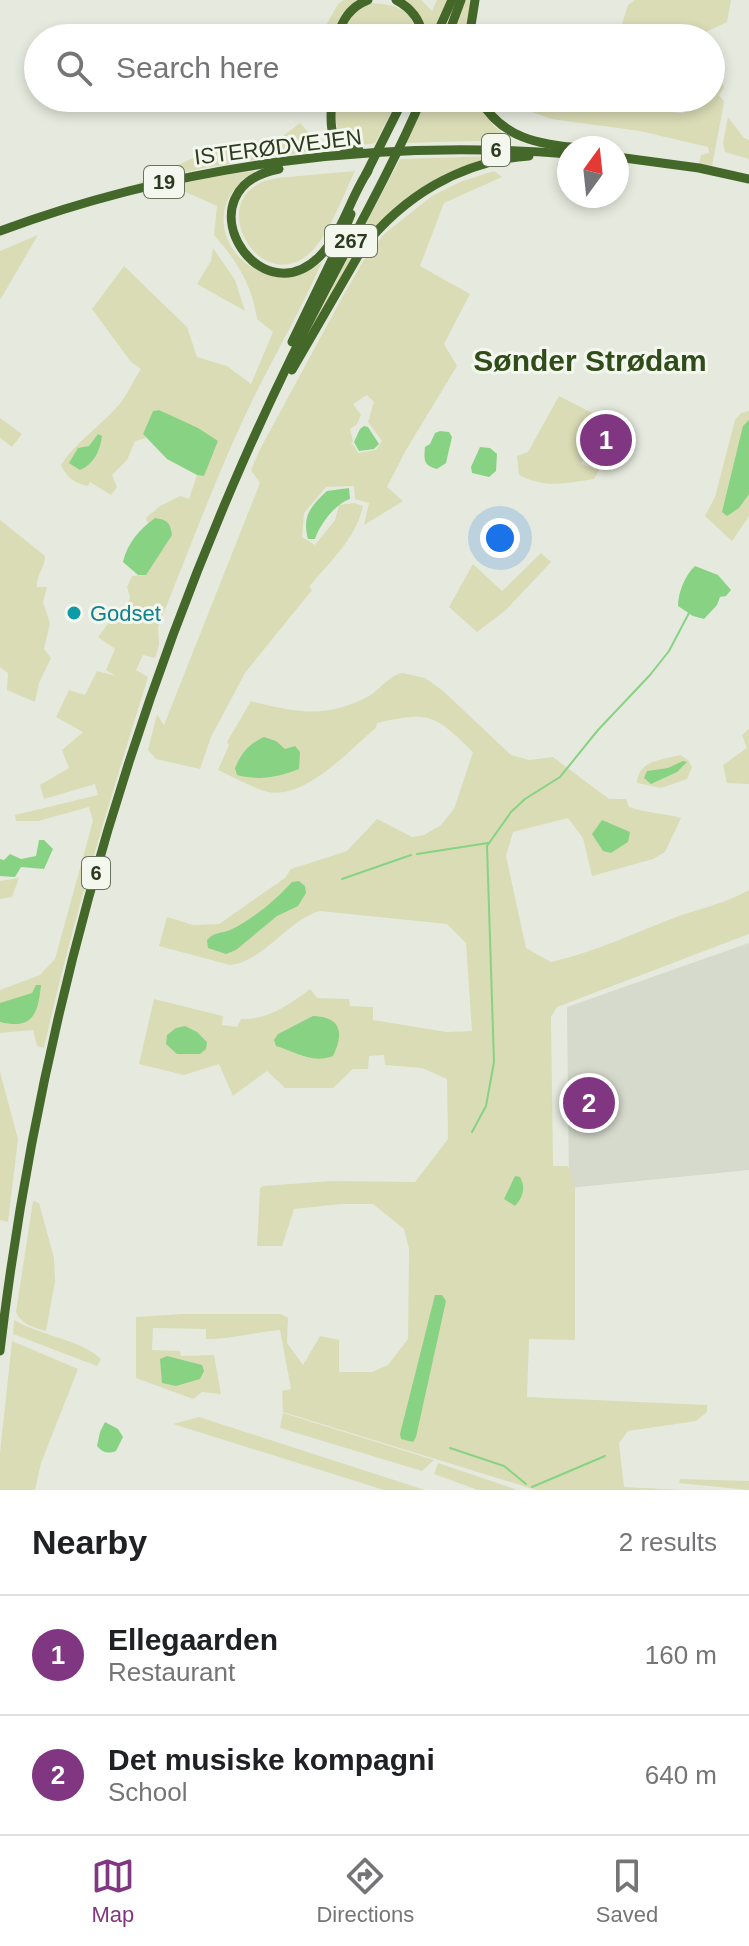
<!DOCTYPE html>
<html lang="en">
<head>
<meta charset="utf-8">
<style>
	body { margin:0; font-family:Arial,sans-serif; background:#f6f6f6; color:#202124 }
	.compass { position:absolute; left:557px; top:136px; width:72px; height:72px; border-radius:50%; background:#fff; box-shadow:0 4px 12px #0003; rotate:15deg }
	.you { position:absolute; left:500px; top:538px; width:28px; height:28px; margin:-20px; border:6px solid #fff; border-radius:50%; background:#1a73e8; box-shadow:0 0 0 12px #1a73e833 }
	.badge { display:grid; place-items:center; width:52px; height:52px; border-radius:50%; background:#803680; color:#fff; font-size:26px; font-weight:700 }
	.pin { position:absolute; translate:-50% -50%; border:4px solid #fff; box-shadow:0 2px 8px #0006 }
	.list { margin:0; padding:0; list-style:none }
	h2 { display:flex; justify-content:space-between; align-items:center; height:104px; margin:0; padding:0 32px; font-size:34px }
	h2 small { font-size:26px; font-weight:400; color:#757577 }
	.list li { display:grid; grid-template-columns:52px 1fr auto; gap:24px; align-items:center; box-sizing:border-box; height:120px; padding:0 32px; border-top:2px solid #e0e0e0 }
	.list b { display:block; font-size:30px; white-space:nowrap }
	.list p { margin:0; font-size:26px; white-space:nowrap; color:#757577 }
	.list em { font-size:26px; font-style:normal; color:#757577 }
	.icon { flex:none; width:44px; height:44px; fill:none; stroke:currentColor; stroke-width:2; stroke-linecap:round; stroke-linejoin:round }
	.map { position:relative; flex:none; width:749px; height:1490px; overflow:hidden }
	.search { position:absolute; background:#fff; box-shadow:0 4px 12px #0003; left:24px; right:24px; top:24px; height:88px; display:flex; align-items:center; gap:20px; box-sizing:border-box; padding:0 28px; border-radius:44px; color:#757577; font-size:30px }
	.sheet { height:344px; background:#fff }
	nav { display:flex; justify-content:space-around; align-items:center; box-sizing:border-box; height:112px; border-top:2px solid #e0e0e0; background:#fff; font-size:22px; color:#757577 }
	nav a { display:grid; justify-items:center; gap:4px }
	nav .on { color:#803680 }
	.map>svg:first-child { display:block }
</style>
</head>
<body>
<div class="map">
<svg width="749" height="1490" viewBox="0 0 749 1490">
	<rect width="100%" height="100%" fill="#e6eade"/>
	<polygon fill="#d5dacc" points="749,943 749,1170 569,1188 567,1007"/>
	<g fill="#dadcb6" fill-rule="evenodd">
		<polygon points="344,0 364,0 334,38 319,38 338,4"/>
		<polygon points="397,0 421,0 432,11 437,0 450,0 433,38 424,38 420,18"/>
		<polygon points="465,0 473,0 466,38 451,38"/>
		<polygon points="635,0 731,0 727,22 693,38 618,37 628,5"/>
		<path d="M372,3C400,5 411,10 419,38L401,34L400,38H341C346,19 354,10 372,3Z"/>
		<polygon points="721,80 724,87 719,95 724,102 712,166 699,164 701,155 709,153 708,147 640,131 551,119 527,110 563,105 683,113 698,98 711,98 711,86"/>
		<path d="M336,98H399L375,143L349,147C334,132 335,118 336,98Z"/>
		<polygon points="425,98 474,98 493,125 511,140 405,143"/>
		<polygon points="728,117 744,138 749,140 749,159 725,152 723,143"/>
		<polygon points="300,123 323,149 203,168 134,185 200,155 262,140 276,141"/>
		<path d="M496,156C441,173 410,189 370,233L305,339L400,159Z"/>
		<path d="M256,171C182,213 248,310 322,262C301,309 276,353 253,399C217,473 189,551 158,627L159,645L155,658L143,655L136,670L148,677C110,800 72,922 44,1048L37,1046L33,1030L0,1033V990L40,975L55,959L93,821L89,807L38,821H16L15,815L98,795L95,784L44,799L40,785L69,768L62,750L83,732L56,717L69,690L85,695L97,671L116,676L106,670L115,649L98,637L111,620L115,607L125,613L130,597L127,587L132,576L146,575L155,518L148,523L146,518L160,506L180,496L189,499L197,475H204L218,441L159,410L153,411L143,434L146,438L135,441L127,460L112,475L117,487L111,495L90,482L88,486C74,483 67,478 61,465C74,444 100,426 116,408C126,398 133,381 141,369L131,362L92,309L124,266L187,327L197,357L227,366L251,384L273,332L257,319C252,285 237,261 214,235L217,206L172,186L221,175Z"/>
		<path d="M355,171C343,195 327,242 305,257C254,293 201,190 277,178Z"/>
		<path d="M494,171L502,177L444,203L420,266L470,294L444,344L457,366L406,450L387,487L403,501L364,525L369,503L355,499L354,486L326,487L304,513L302,537L315,545L335,520L339,505L354,503L363,506C356,539 330,561 309,587L312,590L245,673L211,737L200,769L156,759L148,750L157,714L164,725L260,483L251,470L260,449L343,296L365,258L384,234L432,196L460,182ZM367,395L374,402L368,422L382,441L376,450L358,453L353,444L351,445L353,441L350,429L357,424L361,415L353,404Z"/>
		<polygon points="38,235 0,300 0,251"/>
		<polygon points="213,248 235,280 245,311 197,284 211,261"/>
		<path d="M559,396L602,418L581,464L599,470L594,479C566,483 546,489 519,475L517,456L528,452Z"/>
		<polygon points="749,411 749,516 732,541 705,516 715,497 735,420 741,413"/>
		<polygon points="0,418 22,434 12,447 0,438"/>
		<path d="M0,520L45,556C45,568 36,575 37,587H47L43,602L50,623L44,649L51,658L39,683L35,702L7,690L8,673L0,667Z"/>
		<polygon points="541,553 551,562 506,610 477,632 449,607 473,564 502,591"/>
		<path d="M402,673L425,678L442,690L511,755L529,760L553,757L609,799H626L629,807C646,813 663,813 681,818L665,852L653,859L592,876L583,838L568,818L513,832L506,856L526,948L551,962C596,952 636,932 679,916C703,908 728,902 749,890V934L557,1007L551,1017L553,1166H568L575,1188V1340L529,1339L527,1397L707,1405V1412L696,1421L628,1431L619,1443L624,1487L685,1490H536L283,1412L282,1391L291,1389L280,1330C255,1332 232,1339 206,1339V1329L153,1328L152,1350L180,1351L181,1356L214,1355L221,1394L202,1392L193,1399L136,1378V1317L182,1314H281L288,1318L287,1343L303,1365L320,1336L339,1340V1372H372L388,1365L408,1339L409,1249L404,1229L373,1204H341L294,1209L282,1246H257L260,1188L263,1186L332,1181L415,1182L448,1139L447,1079L422,1068L385,1065L384,1055L369,1056L368,1069H353L333,1088H285L267,1071L233,1096L219,1064L184,1075L139,1064L154,999L223,1016L222,1025L237,1027L241,1019C265,1021 291,1004 310,989L317,998L349,999L350,1006L373,1007V1020L447,1032L472,1031L466,943L447,924L320,911C286,921 266,960 230,965L159,946L167,917L193,925L219,924L285,878L291,869L347,851L377,819L412,837L424,835L441,825L454,809L473,752C434,714 430,711 377,723L376,728C349,750 303,803 264,791C249,786 233,777 218,770L229,745L227,742L251,701C295,713 330,719 372,694C382,687 390,675 402,673Z"/>
		<polygon points="749,729 749,784 727,783 723,765 747,748 742,735"/>
		<path d="M680,755L688,760L692,767L687,779L661,788L637,783C638,760 662,760 680,755Z"/>
		<polygon points="19,878 12,897 0,899 0,881"/>
		<polygon points="0,1072 18,1139 8,1222 0,1220"/>
		<path d="M33,1201L39,1203L54,1258L55,1282L46,1331C34,1328 21,1324 16,1312Z"/>
		<path d="M14,1320C43,1337 78,1338 101,1359L97,1366L13,1334Z"/>
		<polygon points="12,1341 78,1369 41,1463 35,1490 0,1490 0,1453"/>
		<polygon points="283,1413 434,1460 422,1471 280,1428"/>
		<polygon points="199,1417 425,1490 384,1490 173,1424"/>
		<polygon points="438,1463 518,1490 478,1490 434,1474"/>
		<polygon points="680,1479 749,1481 749,1490 679,1483"/>
	</g>
	<g fill="#88d283">
		<polygon points="159,410 198,428 218,441 204,476 197,475 167,459 143,434 153,411"/>
		<polygon points="749,420 749,494 739,508 727,516 722,512 743,426"/>
		<polygon points="364,426 368,427 379,444 374,449 359,451 354,442 360,429"/>
		<path d="M440,431L449,432L452,437L446,463L437,469C423,465 424,460 425,447L430,444L435,433Z"/>
		<path d="M98,434L102,436C100,451 94,464 80,470L69,463L78,448L89,446Z"/>
		<polygon points="480,447 490,448 497,454 496,471 489,477 472,473 471,467"/>
		<path d="M349,488L350,499C335,504 320,524 315,539H308C302,516 310,507 327,491Z"/>
		<path d="M155,518C168,520 170,523 172,535L146,575H138L123,562C127,543 140,529 155,518Z"/>
		<path d="M695,566L718,575L731,590L726,596L720,597L717,605L704,619L693,616L678,606C678,593 685,575 695,566Z"/>
		<path d="M264,737L276,741L285,749L295,746L300,752L299,769C278,777 259,781 237,775L235,768C242,752 249,744 264,737Z"/>
		<polygon points="683,761 687,762 677,772 651,784 644,778 647,771 668,768"/>
		<polygon points="602,820 630,832 628,842 611,853 603,851 592,834"/>
		<polygon points="39,840 44,840 53,849 44,869 21,867 15,877 0,876 0,859 4,860 10,854 21,859 36,856"/>
		<path d="M299,881L305,886L306,893L298,906L277,916L236,950L226,954L208,948L207,940C215,931 221,934 230,930C253,919 275,901 292,882Z"/>
		<path d="M36,985H41C38,1014 33,1030 0,1022V1003L32,993Z"/>
		<path d="M313,1016C342,1017 344,1034 333,1056C312,1064 296,1052 276,1046L274,1040L278,1034Z"/>
		<polygon points="185,1026 197,1032 207,1042 206,1049 200,1054 177,1054 166,1044 167,1035 176,1028"/>
		<path d="M515,1176L520,1177C526,1188 523,1197 515,1206L504,1199Z"/>
		<polygon points="435,1295 442,1295 446,1301 416,1437 413,1442 401,1439 400,1434"/>
		<polygon points="167,1356 202,1365 204,1371 200,1379 176,1386 162,1383 160,1359"/>
		<path d="M105,1422L118,1429L123,1437L116,1451C108,1454 103,1453 97,1446L100,1432Z"/>
	</g>
	<g fill="none" stroke-linecap="round" stroke-linejoin="round">
		<g stroke="#88d283" stroke-width="2">
			<polyline points="711,80 719,76"/>
			<polyline points="515,98 577,102"/>
			<polyline points="589,102 678,110 691,98"/>
			<polyline points="417,854 488,843"/>
			<polyline points="342,879 411,855"/>
			<polyline points="472,1132 486,1106 494,1062 487,846 511,812 525,799 560,777 598,730 650,675 669,651 689,613"/>
			<polyline points="450,1448 504,1466 526,1484"/>
			<polyline points="532,1487 605,1456"/>
		</g>
		<g stroke="#44672a" stroke-width="9">
			<path d="M396,0C411,8 421,20 423,38"/>
			<path d="M337,38C342,20 350,7 368,0"/>
			<polyline points="435,38 452,0"/>
			<polyline points="447,38 461,0"/>
			<polyline points="469,38 475,0"/>
			<path d="M332,98C330,121 327,151 359,150"/>
			<path d="M479,98C501,138 539,145 582,148"/>
			<polyline points="617,157 699,168 749,179"/>
			<path d="M279,169C180,188 256,318 319,257C342,234 350,198 368,171"/>
			<polyline points="366,174 404,98"/>
			<path d="M0,231C181,164 377,139 569,154"/>
			<polyline points="292,342 337,249 351,214"/>
			<path d="M292,370L362,249C403,196 461,161 529,156"/>
			<path d="M0,1351C36,1046 119,745 242,464C268,405 296,346 326,289C359,226 394,163 422,98"/>
		</g>
	</g>
	<circle fill="#0f9aa8" stroke="#f4f7ee" stroke-width="3" cx="74" cy="613" r="8"/>
	<g text-anchor="middle" dominant-baseline="central" stroke-width="6" stroke-linejoin="round" paint-order="stroke">
		<g fill="#f4f7ee" stroke="#68735d" stroke-width="2">
			<rect x="482" y="134" width="28" height="32" rx="6"/>
			<rect x="144" y="166" width="40" height="32" rx="6"/>
			<rect x="325" y="225" width="52" height="32" rx="6"/>
			<rect x="82" y="857" width="28" height="32" rx="6"/>
		</g>
		<g font-size="20" font-weight="bold" fill="#2c3a1f">
			<text x="496" y="150">6</text>
			<text x="164" y="182">19</text>
			<text x="351" y="241">267</text>
			<text x="96" y="873">6</text>
		</g>
		<g font-size="22" fill="#2c3a1f" stroke="#f4f7ee">
			<text transform="translate(278 147) rotate(-7)">ISTERØDVEJEN</text>
		</g>
		<g font-size="22" fill="#0d838f" stroke="#f4f7ee" text-anchor="start">
			<text x="90" y="613">Godset</text>
		</g>
		<g font-size="30" font-weight="bold" fill="#314c1b" stroke="#f4f7ee">
			<text x="590" y="360">Sønder Strødam</text>
		</g>
	</g>
</svg>
<svg class="compass" viewBox="-18 -18 36 36"><path d="M0-13l5 13h-10z" fill="#e53935"/><path d="M0 13l5-13h-10z" fill="#757577"/></svg>
<div class="you"></div>
<div class="pin badge" style="left:606px;top:440px">1</div>
<div class="pin badge" style="left:589px;top:1103px">2</div>
<div class="search"><svg class="icon" aria-label="search" viewBox="0 0 24 24"><circle cx="10" cy="10" r="6"/><path d="M15 15l6 6"/></svg>Search here</div>
</div>
<section class="sheet">
<h2>Nearby<small>2 results</small></h2>
<ul class="list">
<li><span class="badge">1</span><div><b>Ellegaarden</b><p>Restaurant</p></div><em>160 m</em></li>
<li><span class="badge">2</span><div><b>Det musiske kompagni</b><p>School</p></div><em>640 m</em></li>
</ul>
</section>
<nav>
<a class="on"><svg class="icon" aria-label="map" viewBox="0 0 24 24"><path d="M3 6l6-2 6 2 6-2v14l-6 2-6-2-6 2zM9 4v14M15 6v14"/></svg>Map</a>
<a><svg class="icon" aria-label="directions" viewBox="0 0 24 24"><path d="M12 3l9 9-9 9-9-9zM9 14v-3h6M13 9l2 2-2 2"/></svg>Directions</a>
<a><svg class="icon" aria-label="saved" viewBox="0 0 24 24"><path d="M7 4h10v16l-5-4-5 4z"/></svg>Saved</a>
</nav>
</body>
</html>
